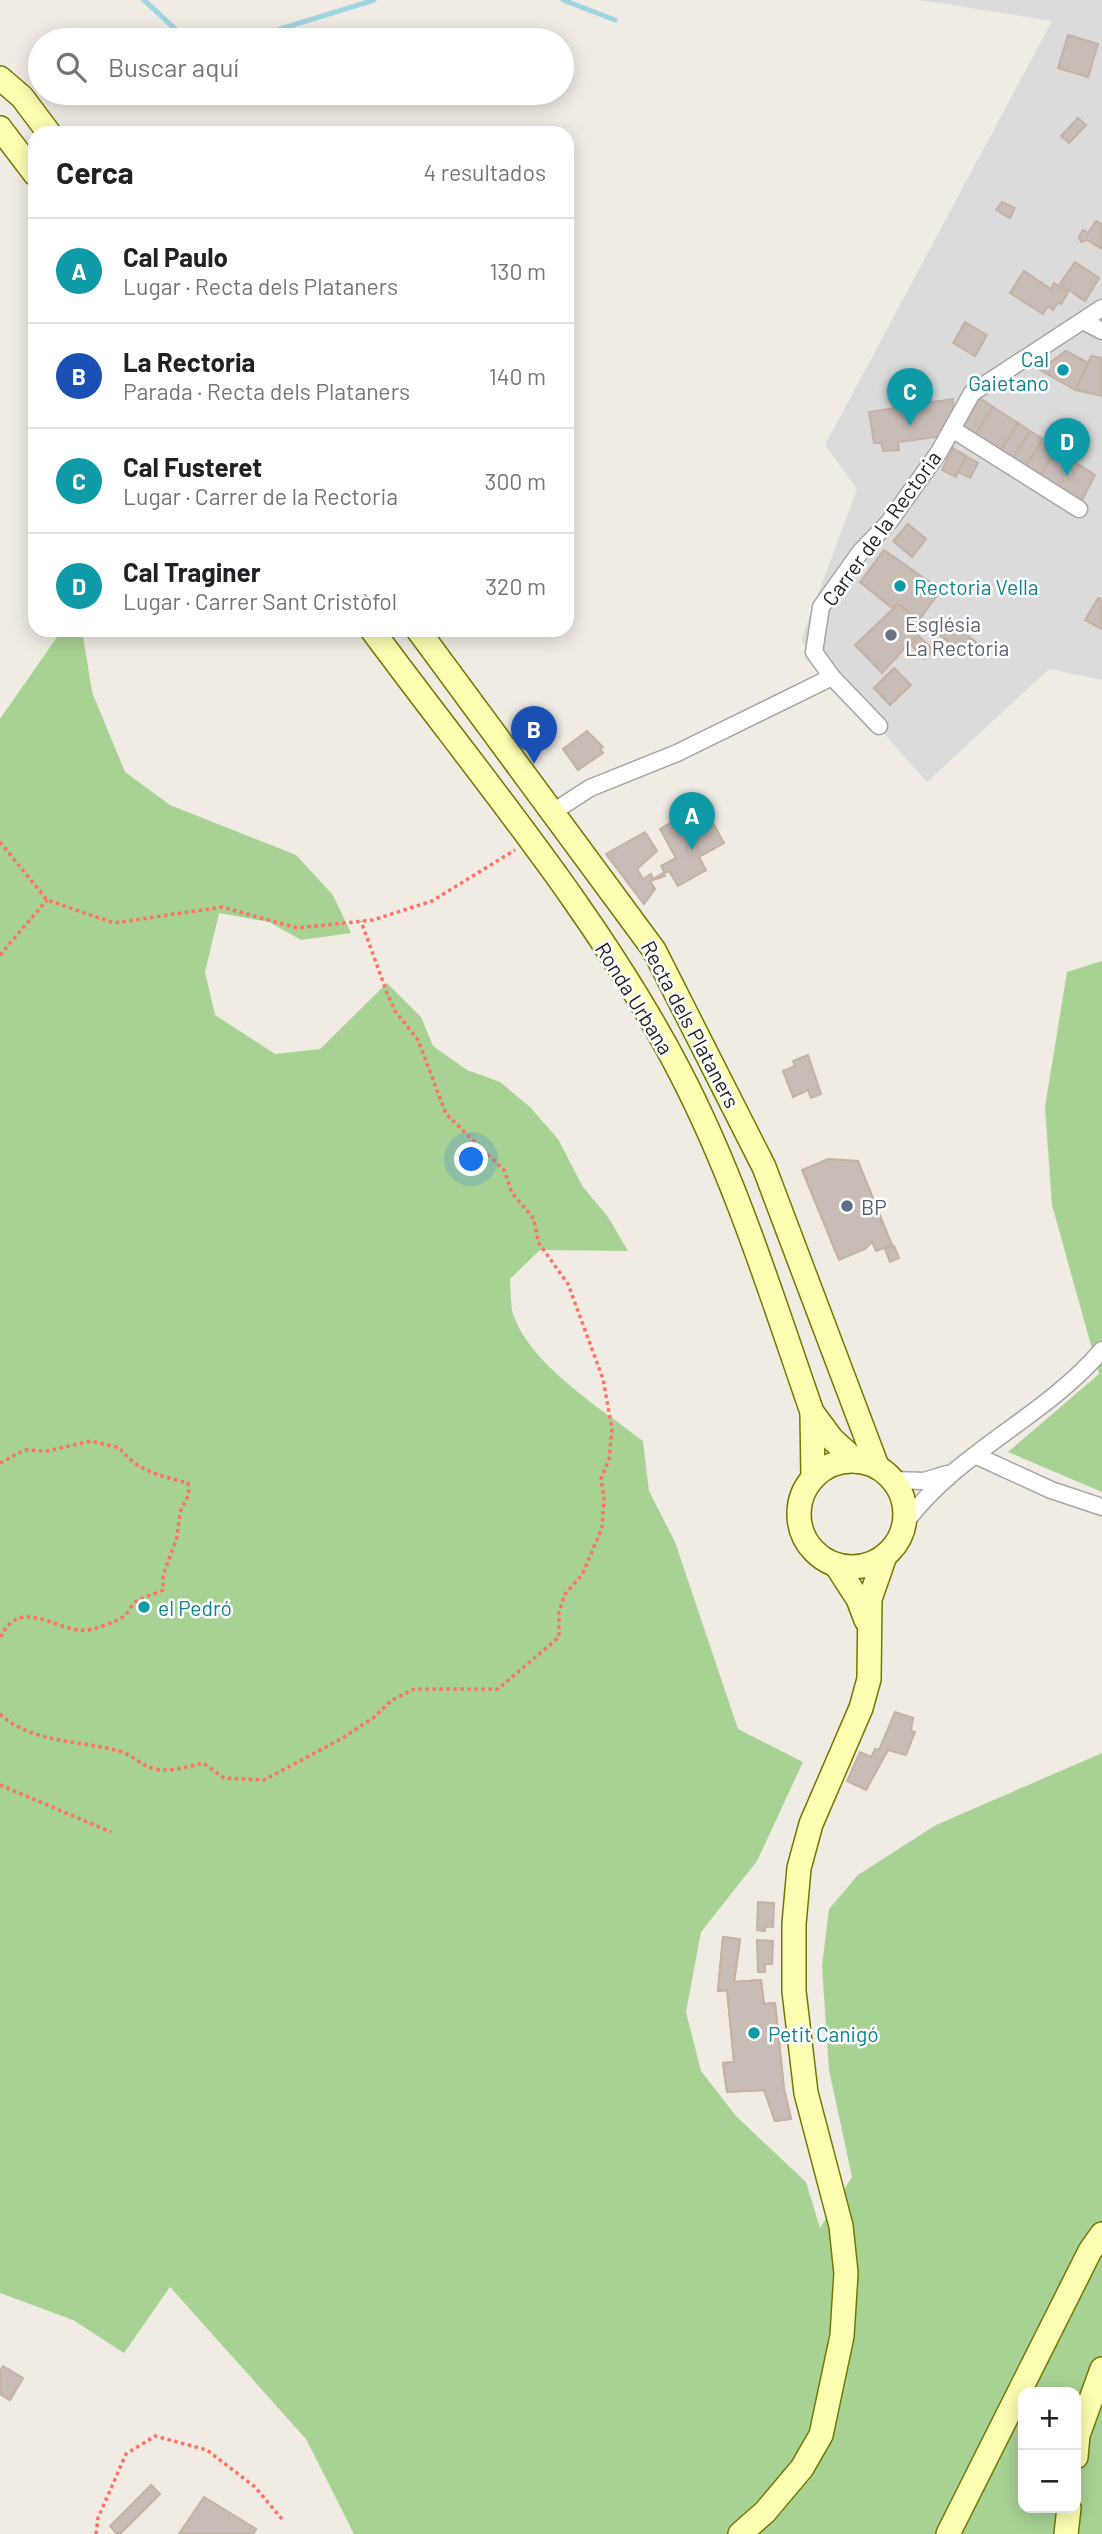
<!DOCTYPE html>
<html lang="es">
<head>
<meta charset="utf-8">
<style>
	body { margin:0; font-family:Barlow,sans-serif; background:#f6f6f6; color:#202124 }
	.controls { position:absolute; right:21px; bottom:21px; display:grid; overflow:hidden; border-radius:14px; box-shadow:0 4px 18px #0003 }
	.controls button { width:63px; height:63px; display:grid; place-items:center; padding:0; border:0; border-bottom:2px solid #e0e0e0; background:#fff; color:#202124; font:35px sans-serif }
	.you { position:absolute; left:472px; top:1160px; width:24px; height:24px; margin:-18px; border:5px solid #fff; border-radius:50%; background:#1a73e8; box-shadow:0 0 0 10px #1a73e833 }
	.badge { display:grid; place-items:center; width:46px; height:46px; border-radius:50%; background:#cc0004; color:#fff; font-size:23px; font-weight:700 }
	.pin { position:absolute; translate:-50% -58px; filter:drop-shadow(0 2px 4px #0008) }
	.pin::after { content:''; position:absolute; top:37px; width:24px; height:21px; background:inherit; clip-path:polygon(0 0,100% 0,50% 100%) }
	.list { margin:0; padding:0; list-style:none }
	h2 { display:flex; justify-content:space-between; align-items:center; height:91px; margin:0; padding:0 28px; font-size:30px }
	h2 small { font-size:23px; font-weight:400; color:#757577 }
	.list li { display:grid; grid-template-columns:46px 1fr auto; gap:21px; align-items:center; box-sizing:border-box; height:105px; padding:0 28px; border-top:2px solid #e0e0e0 }
	.list b { display:block; font-size:26px; white-space:nowrap }
	.list p { margin:0; font-size:23px; white-space:nowrap; color:#757577 }
	.list em { font-size:23px; font-style:normal; color:#757577 }
	.icon { flex:none; width:38px; height:38px; fill:none; stroke:currentColor; stroke-width:2; stroke-linecap:round; stroke-linejoin:round }
	.map { position:relative; flex:none; width:1102px; height:2534px; overflow:hidden }
	.search { position:absolute; background:#fff; box-shadow:0 4px 18px #0003; left:28px; top:28px; width:546px; height:77px; display:flex; align-items:center; gap:18px; box-sizing:border-box; padding:0 24px; border-radius:38px; color:#757577; font-size:26px }
	.panel { position:absolute; background:#fff; box-shadow:0 4px 18px #0003; left:28px; top:126px; width:546px; height:511px; border-radius:21px }
	.map>svg:first-child { display:block }
</style>
</head>
<body>
<div class="map">
<svg width="1102" height="2534" viewBox="0 0 1102 2534">
	<rect width="100%" height="100%" fill="#f0ebe3"/>
	<polygon fill="#dcdbdb" points="920,0 1102,0 1102,680 1049,669 927,782 801,640 857,489 825,445 1052,21"/>
	<g fill="#a8d294" fill-rule="evenodd">
		<path d="M62,630H82L92,692L125,772L170,805L296,855L333,895L351,933L301,940L269,922L219,913L205,972L215,1015L275,1054L320,1049L387,983L421,1017L433,1046L467,1070L500,1082L530,1107L558,1139L583,1187L608,1217L628,1251L540,1250L510,1279C511,1291 510,1306 514,1317C533,1367 602,1409 643,1441L649,1491L675,1542L738,1729L803,1762L757,1861L701,1932L686,2012L701,2071L736,2116L806,2182L820,2228L852,2177L829,2070L822,1966L829,1909L858,1875L936,1825L1102,1753V2534H354L306,2439L170,2287L124,2353L73,2320L0,2293V719ZM1023,2392H1076V2508H1023Z"/>
		<polygon points="1102,961 1102,1492 1008,1452 1099,1374 1052,1205 1045,1107 1067,972"/>
	</g>
	<g fill="none" stroke-linecap="round" stroke-linejoin="round">
		<g stroke="#a0d4e1" stroke-width="5">
			<polyline points="144,0 187,40"/>
			<polyline points="563,0 615,20"/>
			<polyline points="245,40 374,0"/>
		</g>
	</g>
	<g fill="#c8bdb6" stroke="#c3b1a4" stroke-width="2" fill-rule="evenodd">
		<polygon points="1068,35 1098,44 1088,77 1058,68"/>
		<polygon points="1078,118 1086,125 1069,143 1061,136"/>
		<polygon points="1002,202 1015,208 1010,218 996,210"/>
		<polygon points="1096,221 1102,224 1102,249 1087,240 1081,242 1079,237 1083,230 1088,233"/>
		<polygon points="1075,262 1099,278 1085,301 1060,284"/>
		<polygon points="1024,271 1051,289 1054,283 1068,292 1061,304 1058,302 1053,310 1048,306 1043,314 1010,293"/>
		<polygon points="965,322 987,335 975,356 953,343"/>
		<polygon points="1066,351 1090,364 1075,390 1040,370"/>
		<polygon points="1091,356 1102,358 1102,396 1076,390"/>
		<polygon points="980,398 993,407 974,437 961,429"/>
		<polygon points="953,399 954,416 942,436 898,442 899,450 883,451 881,443 874,443 869,412"/>
		<polygon points="993,407 1018,423 999,453 974,437"/>
		<polygon points="1018,423 1030,431 1011,461 999,453"/>
		<polygon points="1030,431 1043,439 1024,469 1011,461"/>
		<polygon points="1041,442 1054,453 1039,478 1024,468"/>
		<polygon points="953,448 966,456 956,477 942,470"/>
		<polygon points="1056,450 1095,475 1080,504 1039,478"/>
		<polygon points="966,456 978,463 970,478 958,472"/>
		<polygon points="908,524 926,539 912,557 893,541"/>
		<polygon points="884,550 941,590 919,620 898,604 891,607 860,582"/>
		<polygon points="1098,598 1102,600 1102,629 1085,620"/>
		<polygon points="898,604 926,625 882,673 855,645"/>
		<polygon points="950,621 977,643 966,656 940,635"/>
		<polygon points="919,636 933,650 925,659 911,645"/>
		<polygon points="894,668 911,685 890,705 874,688"/>
		<polygon points="587,731 603,747 600,749 603,753 578,770 563,749"/>
		<polygon points="703,805 724,843 699,857 706,870 678,886 669,871 665,873 661,866 676,858 660,829"/>
		<polygon points="645,832 657,851 637,869 643,879 651,874 653,879 663,873 665,876 650,881 655,889 644,904 606,854"/>
		<polygon points="808,1055 821,1094 811,1098 808,1090 793,1097 783,1071 795,1066 793,1061"/>
		<polygon points="828,1159 858,1161 892,1245 876,1251 872,1242 865,1249 839,1260 802,1170"/>
		<polygon points="894,1246 899,1258 890,1262 885,1249"/>
		<polygon points="895,1712 913,1718 911,1731 915,1732 906,1755 888,1750 866,1790 847,1781 860,1752 871,1757 875,1749 879,1750"/>
		<polygon points="758,1902 774,1903 773,1927 766,1926 765,1931 757,1930"/>
		<path d="M723,1937L740,1939L734,1982L761,1980L764,2004L775,2003L784,2089L791,2119L775,2121L764,2090L727,2092L723,2063L734,2062L727,1990L718,1991ZM750,2006H759L763,2051H754Z"/>
		<polygon points="723,1937 740,1939 734,1982 761,1980 764,2004 775,2003 784,2089 791,2119 775,2121 764,2090 727,2092 723,2063 734,2062 727,1990 718,1991"/>
		<polygon points="757,1940 773,1941 772,1964 765,1964 765,1972 758,1972"/>
		<polygon points="3,2366 23,2378 10,2400 0,2394 0,2371"/>
		<polygon points="151,2485 160,2494 120,2534 117,2534 110,2526"/>
		<polygon points="204,2497 256,2529 253,2534 179,2534"/>
	</g>
	<g fill="none" stroke-linecap="round" stroke-linejoin="round">
		<g stroke="#a5a5a5" stroke-width="19">
			<g id="street">
				<polyline points="1085,322 1102,331"/>
				<polyline points="952,429 1079,509"/>
				<polyline points="832,677 879,726"/>
				<polyline points="553,812 590,788 677,753 832,677 814,652 821,607 861,551 889,522 939,452 972,393 1102,308"/>
				<polyline points="977,1456 1051,1490 1102,1507"/>
				<polyline points="894,1480 924,1481 947,1474"/>
				<path d="M905,1523C957,1452 1044,1418 1102,1350"/>
			</g>
		</g>
		<g stroke="#6f7a00" stroke-width="26">
			<g id="secondary">
				<polyline points="0,78 22,97 49,133"/>
				<polyline points="0,128 35,174"/>
				<path d="M372,630C476,771 600,917 680,1072C736,1180 772,1297 812,1412L832,1439L856,1461"/>
				<polyline points="418,630 654,950 764,1167 877,1466"/>
				<polyline points="812,1412 813,1478"/>
				<circle cx="852" cy="1514" r="53"/>
				<polyline points="836,1565 858,1599 866,1620"/>
				<polyline points="1076,2457 1078,2435 1102,2369"/>
				<polyline points="740,2534 765,2512 802,2468 821,2435 842,2336 846,2273 841,2226 806,2093 794,1991 794,1924 799,1868 811,1824 861,1708 869,1679 870,1599 885,1556"/>
				<polyline points="948,2534 1090,2251 1102,2234"/>
				<polyline points="1066,2534 1069,2508"/>
			</g>
		</g>
		<g stroke="#ff7165" stroke-width="3.5" stroke-dasharray="3.5 3.5" stroke-linecap="butt">
			<polyline points="0,842 47,900 114,923 222,907 297,928 373,920 432,901 515,850"/>
			<polyline points="0,955 47,900"/>
			<path d="M0,1463L25,1450L47,1451L91,1441L120,1448C136,1471 161,1476 188,1483L189,1494L180,1512L177,1537L163,1576V1590C155,1594 145,1596 137,1601C131,1604 129,1613 123,1617C115,1622 96,1629 87,1630C59,1634 19,1593 0,1639"/>
			<path d="M0,1714C32,1744 82,1740 122,1752C134,1756 143,1767 155,1769C171,1772 187,1767 203,1763L224,1778L264,1780L341,1739L373,1718L392,1700L414,1689H498L559,1637V1612L565,1594L582,1575L602,1528L604,1497L601,1479L609,1459L612,1429L603,1379L568,1284L538,1242L534,1219L512,1193L504,1170L446,1114L418,1040L395,1011L387,993L361,921"/>
			<polyline points="0,1785 111,1832"/>
			<polyline points="96,2534 98,2518 126,2454 155,2436 207,2450 255,2487 282,2519"/>
		</g>
		<use href="#street" stroke="#fff" stroke-width="16"/>
		<use href="#secondary" stroke="#fcfeb2" stroke-width="23"/>
	</g>
	<g fill="#0f9aa8" stroke="#fff" stroke-width="2.5">
		<circle cx="1063" cy="370" r="7"/>
		<circle cx="900" cy="586" r="7"/>
		<circle cx="144" cy="1607" r="7"/>
		<circle cx="754" cy="2033" r="7"/>
	</g>
	<circle fill="#6b7280" stroke="#fff" stroke-width="2.5" cx="891" cy="635" r="7"/>
	<circle fill="#5c6f8a" stroke="#fff" stroke-width="2.5" cx="847" cy="1206" r="7"/>
	<g text-anchor="middle" dominant-baseline="central" stroke-width="5" stroke-linejoin="round" paint-order="stroke">
		<g font-size="21" fill="#0d838f" stroke="#fff" text-anchor="start">
			<text x="1049" y="358" text-anchor="end">Cal<tspan x="1049" dy="24">Gaietano</tspan></text>
			<text x="914" y="586">Rectoria Vella</text>
			<text x="158" y="1607">el Pedró</text>
			<text x="768" y="2033">Petit Canigó</text>
		</g>
		<g font-size="21" fill="#1e1e1e" stroke="#fff">
			<text transform="translate(881 528) rotate(-54)">Carrer de la Rectoria</text>
			<text transform="translate(635 998) rotate(58)">Ronda Urbana</text>
			<text transform="translate(691 1024) rotate(62)">Recta dels Plataners</text>
		</g>
		<g font-size="21" fill="#5b616d" stroke="#fff" text-anchor="start">
			<text x="905" y="623">Església<tspan x="905" dy="24">La Rectoria</tspan></text>
		</g>
		<g font-size="21" fill="#4e5e75" stroke="#fff" text-anchor="start">
			<text x="861" y="1206">BP</text>
		</g>
	</g>
</svg>
<div class="controls">
<button>+</button>
<button>−</button>
</div>
<div class="you"></div>
<div class="pin badge" style="left:692px;top:850px;background:#0f9aa8">A</div>
<div class="pin badge" style="left:534px;top:764px;background:#1a4fb4">B</div>
<div class="pin badge" style="left:910px;top:426px;background:#0f9aa8">C</div>
<div class="pin badge" style="left:1067px;top:476px;background:#0f9aa8">D</div>
<div class="search"><svg class="icon" aria-label="search" viewBox="0 0 24 24"><circle cx="10" cy="10" r="6"/><path d="M15 15l6 6"/></svg>Buscar aquí</div>
<section class="panel">
<h2>Cerca<small>4 resultados</small></h2>
<ul class="list">
<li><span class="badge" style="background:#0f9aa8">A</span><div><b>Cal Paulo</b><p>Lugar · Recta dels Plataners</p></div><em>130 m</em></li>
<li><span class="badge" style="background:#1a4fb4">B</span><div><b>La Rectoria</b><p>Parada · Recta dels Plataners</p></div><em>140 m</em></li>
<li><span class="badge" style="background:#0f9aa8">C</span><div><b>Cal Fusteret</b><p>Lugar · Carrer de la Rectoria</p></div><em>300 m</em></li>
<li><span class="badge" style="background:#0f9aa8">D</span><div><b>Cal Traginer</b><p>Lugar · Carrer Sant Cristòfol</p></div><em>320 m</em></li>
</ul>
</section>
</div>
</body>
</html>
